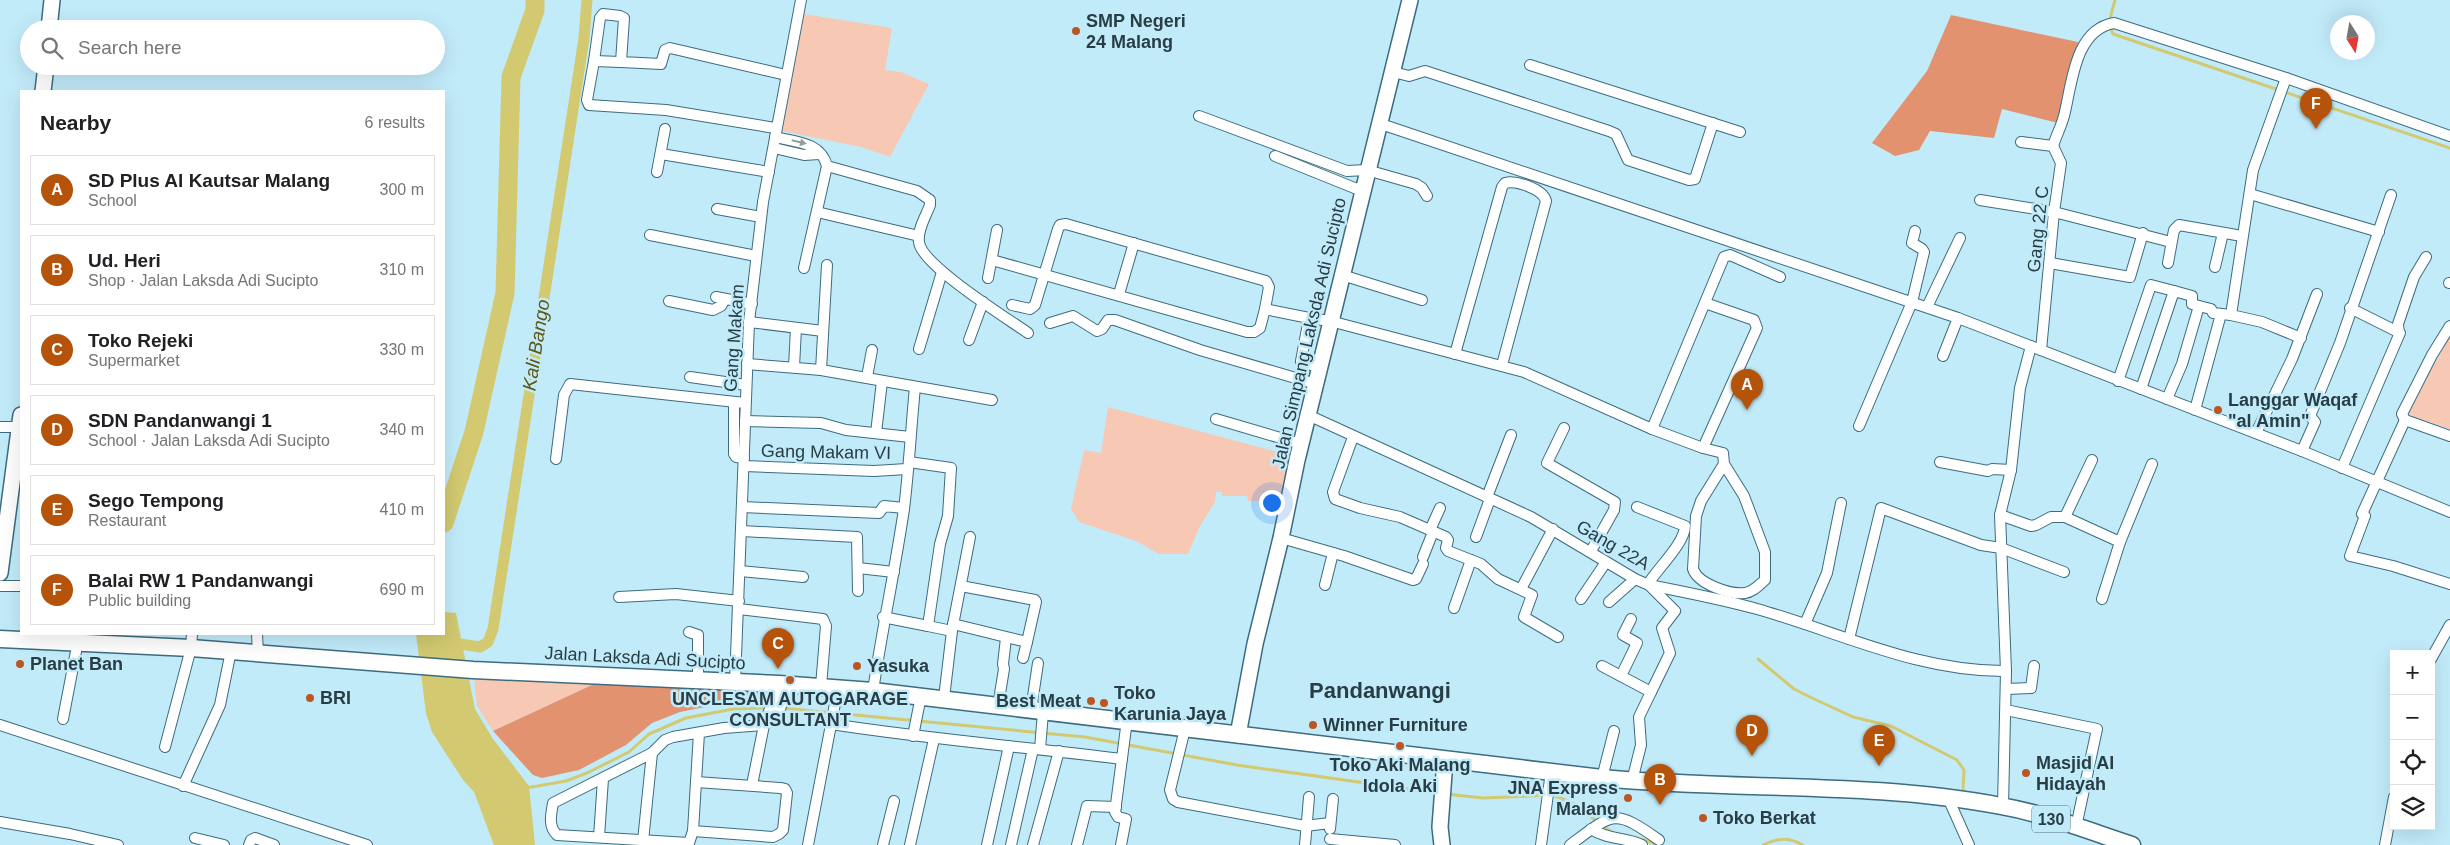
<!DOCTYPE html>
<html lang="en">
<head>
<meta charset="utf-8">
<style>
	body { margin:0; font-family:Arial,sans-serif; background:#f2f2f2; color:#202124 }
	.controls { position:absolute; right:15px; bottom:15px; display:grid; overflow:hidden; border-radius:0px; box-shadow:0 5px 20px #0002 }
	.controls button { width:45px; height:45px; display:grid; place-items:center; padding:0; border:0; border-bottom:1px solid #e0e0e0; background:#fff; color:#202124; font:25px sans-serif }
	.compass { position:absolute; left:2330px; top:15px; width:45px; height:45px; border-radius:50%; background:#fff; box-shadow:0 5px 20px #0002; rotate:169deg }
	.you { position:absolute; left:1271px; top:502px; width:18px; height:18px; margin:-12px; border:4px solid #fff; border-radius:50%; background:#1a73e8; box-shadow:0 0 0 8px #1a73e833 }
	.badge { display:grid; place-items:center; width:32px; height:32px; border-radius:50%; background:#b45309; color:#fff; font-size:16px; font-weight:700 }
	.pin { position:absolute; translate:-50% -41px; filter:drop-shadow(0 1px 2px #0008) }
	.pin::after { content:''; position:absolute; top:26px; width:18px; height:15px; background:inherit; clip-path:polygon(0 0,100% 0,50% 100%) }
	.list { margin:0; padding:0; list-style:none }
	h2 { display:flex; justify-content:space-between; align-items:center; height:65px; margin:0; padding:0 20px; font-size:21px }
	h2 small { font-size:16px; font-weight:400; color:#757577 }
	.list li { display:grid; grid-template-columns:32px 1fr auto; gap:15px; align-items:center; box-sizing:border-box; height:70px; margin:0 10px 10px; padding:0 10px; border:1px solid #e0e0e0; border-radius:0px }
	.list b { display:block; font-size:19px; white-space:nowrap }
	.list p { margin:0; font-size:16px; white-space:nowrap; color:#757577 }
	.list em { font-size:16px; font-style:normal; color:#757577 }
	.icon { flex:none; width:28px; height:28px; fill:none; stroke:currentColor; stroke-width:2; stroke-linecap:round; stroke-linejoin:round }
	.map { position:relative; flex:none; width:2450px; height:845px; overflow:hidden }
	.search { position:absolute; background:#fff; box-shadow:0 5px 20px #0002; left:20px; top:20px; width:425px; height:55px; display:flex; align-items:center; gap:12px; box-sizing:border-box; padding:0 18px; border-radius:28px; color:#757577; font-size:19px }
	.panel { position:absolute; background:#fff; box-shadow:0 5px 20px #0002; left:20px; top:90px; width:425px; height:545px; border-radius:0px }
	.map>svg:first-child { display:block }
</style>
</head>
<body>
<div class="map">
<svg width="2450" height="845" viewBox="0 0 2450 845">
	<rect width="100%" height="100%" fill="#c2ebfa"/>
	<g fill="#f7c8b4">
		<polygon points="804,14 892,28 885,70 901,72 929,84 890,157 861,147 782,131 781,123"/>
		<polygon points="2450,337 2450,429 2413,417 2407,411"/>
		<polygon points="1108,407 1293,456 1283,501 1248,501 1247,496 1222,496 1222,492 1216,492 1215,502 1200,526 1188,554 1159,554 1136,541 1079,522 1071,509 1084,450 1101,453"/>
		<polygon points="474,678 594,684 493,731 477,706"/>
	</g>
	<g fill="#e3926f">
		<polygon points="1951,15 2078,42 2058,123 2002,109 1994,138 1930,131 1919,150 1895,156 1872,143 1927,71"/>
		<polygon points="594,684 772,691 768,702 710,706 680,712 652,723 626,745 579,770 542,778 533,775 493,731"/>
	</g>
	<polygon fill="#d2c971" points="444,612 456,613 475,709 493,739 529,786 535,845 494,845 474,792 463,780 432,732 426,713 416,634 444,634"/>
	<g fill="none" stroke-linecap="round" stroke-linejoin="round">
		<g stroke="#d2c971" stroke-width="3">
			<path d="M2115,0C2112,11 2107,23 2113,34L2450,148"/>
			<polyline points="1758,659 1794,689 1812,698 1853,717 1891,726 1957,760 1964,770 1963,790"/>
			<polyline points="782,708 1085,737 1237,765 1437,793"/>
			<polyline points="526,788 566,781 587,773 629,752 649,734 686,718 733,709 768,708"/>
			<polyline points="1446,794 1483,798 1553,795 1572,803 1613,833"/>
			<polyline points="1634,837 1659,845"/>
			<path d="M1763,845C1778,838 1788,837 1803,845"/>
		</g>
		<polyline stroke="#d2c971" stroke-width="11" points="447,642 480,647 488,642 493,629 584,38 587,0"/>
		<polyline stroke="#d2c971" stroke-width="19" points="444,523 474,432 505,293 511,77 535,10 535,0"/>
		<g stroke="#3c6c7e" stroke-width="12">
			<g id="street">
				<polyline points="594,61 600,18 603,14 620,16 624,18 621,62 661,64 665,50 670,48 786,75"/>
				<polyline points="621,62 594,61 587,100 589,105 666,110 775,128"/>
				<polyline points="1530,65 1740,132"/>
				<polyline points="1393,72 1409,76 1425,71 1609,131 1616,134 1628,160 1689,180 1695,179 1713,123"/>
				<polyline points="2286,78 2253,170 2231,315 2262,322 2301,338"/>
				<polyline points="1199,116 1347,171 1367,170 1416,184 1422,188 1427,196"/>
				<polyline points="1378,123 1958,318 2302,451 2450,512"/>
				<path d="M775,137C796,142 821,142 827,166L917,191L930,200V205C926,216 917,230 919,242C921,265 1007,318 1028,333"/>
				<polyline points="2021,142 2053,146 2061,163 2054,212 2041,350"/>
				<path d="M2053,146C2056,136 2061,127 2064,116C2072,85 2074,30 2114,23L2286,78L2450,136"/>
				<polyline points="774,148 804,155 819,154"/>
				<polyline points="661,154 769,172"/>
				<polyline points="1275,156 1362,191"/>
				<polyline points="657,172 665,129"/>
				<polyline points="2250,194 2379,232"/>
				<polyline points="1980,200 2054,212 2171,242"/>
				<polyline points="717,209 761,217"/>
				<polyline points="817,212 919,236"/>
				<polyline points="650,235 756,256"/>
				<polyline points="992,260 1247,332 1254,332 1260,328 1265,309"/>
				<polyline points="2050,263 2130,277 2143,233"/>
				<polyline points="2168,263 2174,230 2179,225 2242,236"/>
				<polyline points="2215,267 2223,233"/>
				<polyline points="804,268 827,166"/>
				<polyline points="1342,275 1422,300"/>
				<polyline points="988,278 997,230"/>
				<polyline points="2449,283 2450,283"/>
				<polyline points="1119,294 1134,243"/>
				<polyline points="716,297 752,304"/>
				<polyline points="669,301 713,310 721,306 725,299"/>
				<polyline points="1012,305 1030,309 1035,305 1058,229 1060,225 1066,224 1266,281 1269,287 1265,309 1309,318 1301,361 1320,368"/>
				<polyline points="1927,307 1960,238"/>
				<polyline points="2350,308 2400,333"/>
				<path d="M1309,318L1330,321L1524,372L1652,429L1703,448L1723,453L1724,464L1744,496L1765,552V580C1759,585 1753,592 1745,593C1730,595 1698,584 1693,569L1696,516L1701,501L1724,464"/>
				<polyline points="749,322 823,331"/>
				<polyline points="1050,323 1073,316 1097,331 1102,329 1108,320 1115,320 1200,350 1316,384"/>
				<polyline points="2450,326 2432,355 2402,414 2405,420 2450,436"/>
				<polyline points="969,340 983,302"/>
				<polyline points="919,349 942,272"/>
				<path d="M1455,354L1502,187L1505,183C1516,180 1543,189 1546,201L1502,365"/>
				<polyline points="1943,356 1958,318"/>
				<polyline points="747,364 821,370 992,400"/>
				<polyline points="794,367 796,328"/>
				<polyline points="821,370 827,265"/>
				<polyline points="690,377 746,385"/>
				<polyline points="867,377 872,350"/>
				<polyline points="2118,381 2151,285 2174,291"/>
				<polyline points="2141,389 2174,291 2192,296 2192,304 2199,306"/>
				<polyline points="2167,399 2182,364 2199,306 2211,309 2213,313 2231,315"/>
				<polyline points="734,403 734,454 736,457 744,458"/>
				<polyline points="2195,410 2221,314"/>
				<path d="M1308,415L1531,517L1635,579L1649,585C1685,592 1721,599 1757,609C1839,632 1918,672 2006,671"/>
				<polyline points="1216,419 1301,444"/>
				<polyline points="2405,420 2362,514 2365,516 2350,556 2393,566 2450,584"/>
				<polyline points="745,421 821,423 846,430 910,437"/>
				<polyline points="1859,426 1912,302 1924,252 1922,249 1912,243 1915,231"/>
				<polyline points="0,427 20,427"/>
				<polyline points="1564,428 1547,463 1615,502 1614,510 1591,551"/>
				<polyline points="1652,429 1724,257 1730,255 1780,277"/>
				<polyline points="876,433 882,381"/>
				<polyline points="2256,433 2292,359 2317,294"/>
				<polyline points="1353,437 1333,492 1335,499 1360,508 1400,517 1446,537 1448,540 1446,548 1448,551 1481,564 1498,579 1532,595 1524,617 1558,637"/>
				<polyline points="1703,448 1757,328 1754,320 1705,303"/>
				<polyline points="2302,451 2315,422 2310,416 2340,343 2391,195"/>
				<polyline points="556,459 564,395 570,384 745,403"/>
				<polyline points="1940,462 1988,471 1992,469 2011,470"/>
				<polyline points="744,466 874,471 907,469"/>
				<polyline points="2342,468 2399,335 2398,324 2414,277 2426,257"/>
				<polyline points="1487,497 1511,435"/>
				<polyline points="742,507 879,513 884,506 904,508"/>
				<path d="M1637,507L1685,526C1685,543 1657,569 1648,584"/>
				<polyline points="2000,515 2031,526 2036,525 2051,517 2065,517 2120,542"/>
				<polyline points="2065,517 2092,460"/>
				<polyline points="1430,530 1440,508"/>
				<polyline points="742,531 857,537 858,591"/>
				<polyline points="1476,537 1490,499"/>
				<polyline points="1281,538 1344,556 1413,580 1416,579 1423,564"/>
				<polyline points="1423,557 1433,532"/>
				<polyline points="858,568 894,572"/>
				<polyline points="740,571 803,577"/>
				<polyline points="1325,585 1333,553"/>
				<polyline points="0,586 21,586"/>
				<polyline points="1650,586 1675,611 1662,628 1670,653 1651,692"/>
				<polyline points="1521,589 1553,529"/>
				<polyline points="619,597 676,594 739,601"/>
				<polyline points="1581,599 1606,562"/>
				<polyline points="2102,599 2120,542 2152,464"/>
				<polyline points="1609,602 1635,579"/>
				<polyline points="1454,608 1471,560"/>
				<polyline points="739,609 823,619 826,626 821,686"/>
				<polyline points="883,617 928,626 940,544 948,516 951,468 909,462"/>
				<polyline points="953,624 1027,642 1036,602 1035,600 961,586"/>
				<polyline points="1805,624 1827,573 1841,503"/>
				<polyline points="928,626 952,631 944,698"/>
				<polyline points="952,630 970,537"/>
				<polyline points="689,632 698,635 698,681"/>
				<polyline points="257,634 258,654"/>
				<polyline points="1849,639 1881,508 1981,545 2001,548 2064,572"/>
				<polyline points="1023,658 1027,642"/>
				<polyline points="2431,659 2450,625"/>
				<polyline points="1602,666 1651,692 1639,717 1641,745 1632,781"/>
				<polyline points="1621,676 1637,643 1623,635 1631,619"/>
				<polyline points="735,682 749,322 763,202 801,0"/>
				<polyline points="2006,689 2031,688 2034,666"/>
				<path d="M873,691C882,630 895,570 904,509C909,469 911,428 915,387"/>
				<polyline points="998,706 1004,669 1003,664 1006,638"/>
				<polyline points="1031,710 1038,663"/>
				<polyline points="2006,710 2097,729 2076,827"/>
				<polyline points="63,719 78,641"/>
				<polyline points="767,720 779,712 788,685"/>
				<path d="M831,724C928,739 1025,747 1122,759"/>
				<polyline points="0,725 367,845"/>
				<polyline points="1185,729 1170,790 1173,799 1178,802 1305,826 1330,823"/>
				<path d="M699,733L693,831L689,843L557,835C548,826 551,815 553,803L652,753L665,740L673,737L724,728L764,725"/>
				<polyline points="913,736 921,696"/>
				<polyline points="165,747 191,648 192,634"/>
				<polyline points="1040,749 1043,712"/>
				<polyline points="1602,778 1614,731"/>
				<polyline points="752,785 764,725 779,684"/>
				<polyline points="183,786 220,705 231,651"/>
				<polyline points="1948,798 1969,845"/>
				<polyline points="2003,806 2006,671 2000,515 2011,470 2020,388 2031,346"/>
				<polyline points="0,822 70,834 118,845"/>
				<polyline points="1330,829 1333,799"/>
				<path d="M1591,829C1608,840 1625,837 1642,845"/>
				<polyline points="693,831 773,837 779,834 783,830 787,793 785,789 780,788 696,782"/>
				<polyline points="599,837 603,779"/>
				<polyline points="195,838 224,845"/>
				<polyline points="1330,839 1395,845"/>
				<polyline points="643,841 652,753"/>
				<polyline points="249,845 251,840 255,838 274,845"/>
				<polyline points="808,845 838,688"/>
				<polyline points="883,845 894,801"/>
				<polyline points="910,845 934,739"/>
				<polyline points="987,845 1009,746"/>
				<polyline points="1011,845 1033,749"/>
				<polyline points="1033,845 1059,751"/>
				<polyline points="1077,845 1087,806 1116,807"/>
				<polyline points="1121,845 1126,819 1118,817 1115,812 1127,720"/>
				<polyline points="1305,845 1309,797"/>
				<polyline points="1541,845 1551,772"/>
				<path d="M1570,845C1613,813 1614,808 1659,840"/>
				<polyline points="2385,845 2394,797"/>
			</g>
		</g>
		<g stroke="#3c6c7e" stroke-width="18">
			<g id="secondary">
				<polyline points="49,29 52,0"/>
				<polyline points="43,91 46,66"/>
				<polyline points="0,573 21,415"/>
				<polyline points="1238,735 1255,644 1281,538 1297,460 1410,0"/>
				<polyline points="1442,845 1440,827 1445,760"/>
			</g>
		</g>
		<g stroke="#3c6c7e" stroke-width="19">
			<path id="primary" d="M0,639L191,648L473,670L779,684L873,691L1602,778C1735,791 1869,781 2001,806C2046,814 2089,831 2132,845"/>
		</g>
		<use href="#street" stroke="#fff" stroke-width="10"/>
		<use href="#secondary" stroke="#fff" stroke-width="15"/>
		<use href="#primary" stroke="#fff" stroke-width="16"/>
	</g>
	<defs><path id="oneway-solid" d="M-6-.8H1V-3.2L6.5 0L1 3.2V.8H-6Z" transform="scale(1.25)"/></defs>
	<use fill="#949ea2" href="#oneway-solid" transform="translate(799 142) rotate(13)"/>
	<g fill="#ba5524" stroke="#c2ebfa" stroke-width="2">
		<circle cx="1076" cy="31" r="5"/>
		<circle cx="2218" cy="410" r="5"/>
		<circle cx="20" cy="664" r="5"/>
		<circle cx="857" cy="666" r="5"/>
		<circle cx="790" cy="680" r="5"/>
		<circle cx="310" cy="698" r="5"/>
		<circle cx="1091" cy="701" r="5"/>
		<circle cx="1104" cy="703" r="5"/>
		<circle cx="1313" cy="725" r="5"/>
		<circle cx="1400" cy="746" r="5"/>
		<circle cx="2026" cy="773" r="5"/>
		<circle cx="1628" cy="798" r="5"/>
		<circle cx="1703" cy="818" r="5"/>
	</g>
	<g text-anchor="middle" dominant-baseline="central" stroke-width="5" stroke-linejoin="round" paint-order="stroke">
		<rect fill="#c2ebfa" stroke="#57717b" stroke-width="1" x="2032" y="805.5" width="38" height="27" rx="4"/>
		<g font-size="16" font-weight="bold" fill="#293d45">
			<text x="2051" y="819">130</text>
		</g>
		<g font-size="18" font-weight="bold" fill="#293d45" stroke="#c2ebfa" text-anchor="start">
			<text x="1086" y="21">SMP Negeri<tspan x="1086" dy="21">24 Malang</tspan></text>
			<text x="2228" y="400">Langgar Waqaf<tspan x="2228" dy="21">"al Amin"</tspan></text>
			<text x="30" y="664">Planet Ban</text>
			<text x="867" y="666">Yasuka</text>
			<text x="1114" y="693">Toko<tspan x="1114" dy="21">Karunia Jaya</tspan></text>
			<text x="320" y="698">BRI</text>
			<text x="790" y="699" text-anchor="middle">UNCLESAM AUTOGARAGE<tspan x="790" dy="21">CONSULTANT</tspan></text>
			<text x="1081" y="701" text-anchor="end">Best Meat</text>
			<text x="1323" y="725">Winner Furniture</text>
			<text x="2036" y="763">Masjid Al<tspan x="2036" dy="21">Hidayah</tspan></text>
			<text x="1400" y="765" text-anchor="middle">Toko Aki Malang<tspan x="1400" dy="21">Idola Aki</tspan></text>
			<text x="1618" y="788" text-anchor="end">JNA Express<tspan x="1618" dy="21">Malang</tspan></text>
			<text x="1713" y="818">Toko Berkat</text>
		</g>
		<g font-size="18" fill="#293d45" stroke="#c2ebfa">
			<text transform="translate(2038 229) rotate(-84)">Gang 22 C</text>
			<text transform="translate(1309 333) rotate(-77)">Jalan Simpang Laksda Adi Sucipto</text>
			<text transform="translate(734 338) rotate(-86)">Gang Makam</text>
			<text transform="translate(826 452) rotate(1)">Gang Makam VI</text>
			<text transform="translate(1613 545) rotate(30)">Gang 22A</text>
			<text transform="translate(645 658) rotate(3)">Jalan Laksda Adi Sucipto</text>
		</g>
		<g font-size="19" font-style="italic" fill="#5f5817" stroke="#c2ebfa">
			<text transform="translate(536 345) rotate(-81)">Kali Bango</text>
		</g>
		<g font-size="22" font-weight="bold" fill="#293d45" stroke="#c2ebfa">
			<text x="1380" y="690">Pandanwangi</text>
		</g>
	</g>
</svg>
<div class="controls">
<button>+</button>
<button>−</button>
<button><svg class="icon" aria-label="locate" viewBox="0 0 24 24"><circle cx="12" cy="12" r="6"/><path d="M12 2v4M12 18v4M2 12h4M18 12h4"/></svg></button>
<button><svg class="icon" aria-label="layers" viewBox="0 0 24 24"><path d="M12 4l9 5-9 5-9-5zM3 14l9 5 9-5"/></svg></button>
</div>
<svg class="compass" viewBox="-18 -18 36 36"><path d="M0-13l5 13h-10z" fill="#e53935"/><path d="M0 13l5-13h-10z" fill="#757577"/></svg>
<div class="you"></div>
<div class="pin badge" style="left:1747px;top:410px">A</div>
<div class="pin badge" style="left:1660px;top:805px">B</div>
<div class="pin badge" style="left:778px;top:669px">C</div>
<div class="pin badge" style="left:1752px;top:756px">D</div>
<div class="pin badge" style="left:1879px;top:766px">E</div>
<div class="pin badge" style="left:2316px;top:129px">F</div>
<div class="search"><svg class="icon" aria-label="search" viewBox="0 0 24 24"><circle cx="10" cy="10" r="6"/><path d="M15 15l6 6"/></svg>Search here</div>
<section class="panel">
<h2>Nearby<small>6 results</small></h2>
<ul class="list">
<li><span class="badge">A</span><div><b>SD Plus Al Kautsar Malang</b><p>School</p></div><em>300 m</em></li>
<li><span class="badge">B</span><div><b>Ud. Heri</b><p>Shop · Jalan Laksda Adi Sucipto</p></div><em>310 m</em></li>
<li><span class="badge">C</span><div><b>Toko Rejeki</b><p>Supermarket</p></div><em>330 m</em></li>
<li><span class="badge">D</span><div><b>SDN Pandanwangi 1</b><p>School · Jalan Laksda Adi Sucipto</p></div><em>340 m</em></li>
<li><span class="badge">E</span><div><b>Sego Tempong</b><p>Restaurant</p></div><em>410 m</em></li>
<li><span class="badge">F</span><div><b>Balai RW 1 Pandanwangi</b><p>Public building</p></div><em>690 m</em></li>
</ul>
</section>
</div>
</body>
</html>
